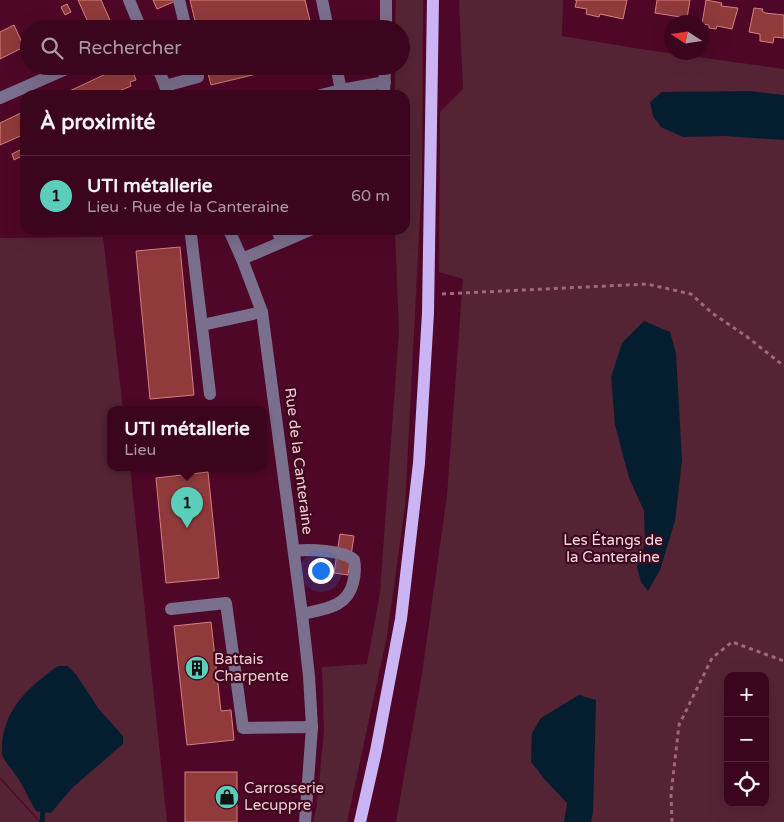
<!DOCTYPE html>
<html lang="fr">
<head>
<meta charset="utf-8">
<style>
	body { margin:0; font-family:"Varela Round",sans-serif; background:#46132a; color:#f1f3f6 }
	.controls { position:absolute; right:15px; bottom:15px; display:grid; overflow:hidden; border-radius:10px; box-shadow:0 5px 20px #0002 }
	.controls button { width:45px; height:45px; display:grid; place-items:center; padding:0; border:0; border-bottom:1px solid #54263b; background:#3b051d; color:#f1f3f6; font:25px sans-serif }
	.compass { position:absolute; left:664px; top:15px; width:45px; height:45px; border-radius:50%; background:#3b051d; box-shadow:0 5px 20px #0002; rotate:282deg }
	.you { position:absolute; left:320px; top:570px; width:18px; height:18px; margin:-12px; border:4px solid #fff; border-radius:50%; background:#1a73e8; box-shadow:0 0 0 8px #1a73e833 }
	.badge { display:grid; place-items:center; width:32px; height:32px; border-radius:50%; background:#5bcebb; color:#111; font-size:16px; font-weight:700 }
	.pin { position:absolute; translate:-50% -41px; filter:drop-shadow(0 1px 2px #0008) }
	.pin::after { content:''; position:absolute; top:26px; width:18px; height:15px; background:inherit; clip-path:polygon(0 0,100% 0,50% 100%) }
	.popup { position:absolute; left:107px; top:406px; width:160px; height:65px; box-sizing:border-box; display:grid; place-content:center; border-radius:10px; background:#3b051d; filter:drop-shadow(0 1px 4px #0005); font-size:16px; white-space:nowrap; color:#ac99a4 }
	.popup b { font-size:19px; color:#f1f3f6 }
	.popup::after { content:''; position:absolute; left:50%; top:100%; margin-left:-10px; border:10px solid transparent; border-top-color:#3b051d }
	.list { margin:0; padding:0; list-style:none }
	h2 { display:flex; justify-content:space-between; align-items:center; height:65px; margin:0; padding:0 20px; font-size:21px }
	h2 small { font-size:16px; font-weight:400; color:#ac99a4 }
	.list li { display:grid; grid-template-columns:32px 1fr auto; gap:15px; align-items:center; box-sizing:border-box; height:80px; padding:0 20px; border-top:1px solid #54263b }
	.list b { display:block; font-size:19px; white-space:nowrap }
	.list p { margin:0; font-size:16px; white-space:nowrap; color:#ac99a4 }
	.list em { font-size:16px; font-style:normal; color:#ac99a4 }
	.icon { flex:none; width:28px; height:28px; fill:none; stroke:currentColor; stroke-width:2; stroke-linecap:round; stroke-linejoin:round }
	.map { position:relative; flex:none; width:784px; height:822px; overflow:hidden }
	.search { position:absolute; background:#3b051d; box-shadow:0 5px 20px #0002; left:20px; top:20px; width:390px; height:55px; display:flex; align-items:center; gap:12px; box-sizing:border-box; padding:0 18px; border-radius:28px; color:#ac99a4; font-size:19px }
	.panel { position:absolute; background:#3b051d; box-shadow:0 5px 20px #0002; left:20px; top:90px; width:390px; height:145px; border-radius:15px }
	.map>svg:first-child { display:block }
</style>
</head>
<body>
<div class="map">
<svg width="784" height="822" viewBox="0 0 784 822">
	<rect width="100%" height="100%" fill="#4f0727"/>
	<g fill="#552434" fill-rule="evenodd">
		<polygon points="396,0 423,0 422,178 405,506 387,636 347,822 313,822 317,805 324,731 322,667 367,664 380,593 399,331 395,230 405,230 405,95 395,95 395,66 401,66 401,29 395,29"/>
		<path d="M459,0H563L562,36L647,50L784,69V822H396L422,674L447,496L463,279L439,272L440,112L463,89ZM728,676H765V803H728Z"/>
		<polygon points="103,237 123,409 111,409 111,467 130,467 167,822 41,822 0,777 0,238"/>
		<polygon points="0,779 39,822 0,822"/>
	</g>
	<g fill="#041e2f">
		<polygon points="749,91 784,95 784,140 725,136 683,137 661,127 653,116 650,102 662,92"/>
		<polygon points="644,321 670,332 676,353 682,460 675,521 660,570 648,591 641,582 637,567 645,544 644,511 629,478 615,425 611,377 622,343"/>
		<path d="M58,666H68L77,676L98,708L123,736V744L72,788L51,813L36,811C29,799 23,785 15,774C11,768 4,761 2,754C0,712 28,687 58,666Z"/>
		<polygon points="579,695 596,700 593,813 591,822 564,822 567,803 546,781 531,762 532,733 541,718"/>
	</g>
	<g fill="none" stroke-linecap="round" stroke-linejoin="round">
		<polyline stroke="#041e2f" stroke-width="5" points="42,822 43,812"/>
	</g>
	<g fill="#903a3c" stroke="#d5807f">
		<polygon points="78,0 101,0 114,29 91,29"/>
		<polygon points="153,0 178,0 157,9"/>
		<polygon points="190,0 305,0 312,29 197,29"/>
		<polygon points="575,0 627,0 623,19 600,14 599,17 586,14 587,9 575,7 577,0"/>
		<polygon points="657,0 690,0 687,18 655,13"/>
		<polygon points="706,0 722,3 721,6 738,8 732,29 717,26 716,29 709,28 709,25 702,24"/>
		<polygon points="67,4 71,12 65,15 61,7"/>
		<polygon points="754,8 763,9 762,11 765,13 784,15 784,38 774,37 773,43 760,41 760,34 749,32"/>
		<polygon points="14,25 24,47 0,59 0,32"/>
		<polygon points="123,66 131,66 136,80 130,82 131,86 110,95 61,95"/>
		<polygon points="206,66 290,66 211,85"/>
		<polygon points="25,111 25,134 0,145 0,123"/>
		<polygon points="20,150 22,156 14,160 12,154"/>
		<polygon points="180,247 194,395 150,399 136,251"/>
		<polygon points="208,472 219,578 166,583 156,478"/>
		<polygon points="340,534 354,536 348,575 334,573"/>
		<polygon points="211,622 221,711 231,710 234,740 187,745 174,626"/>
		<rect x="185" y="772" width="52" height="50"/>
	</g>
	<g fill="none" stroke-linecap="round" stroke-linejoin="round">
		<g stroke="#a0667c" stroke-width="3" stroke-dasharray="4 4" stroke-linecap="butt">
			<polyline points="442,294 647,284 691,294 712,313 746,336 784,366"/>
			<polyline points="672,822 671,794 679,725 712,658 732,642 784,661"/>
		</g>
		<g stroke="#7a6f8d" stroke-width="12">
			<polyline points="129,0 141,29"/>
			<polyline points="179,0 186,29"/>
			<polyline points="322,0 328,29"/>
			<polyline points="386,29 386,0"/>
			<polyline points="157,66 169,95"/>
			<polyline points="336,66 341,90 385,82"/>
			<polyline points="165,86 198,77 195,66"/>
			<polyline points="321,95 341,90"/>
			<polyline points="384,95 385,66"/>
			<polyline points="0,98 73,66"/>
			<polyline points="229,230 242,259 262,312 302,614 309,676 312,727 305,822"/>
			<polyline points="277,230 282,242 310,230"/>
			<polyline points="191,235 210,394"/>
			<polyline points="242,259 282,242"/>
			<polyline points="202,325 262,312"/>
			<path d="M294,551C308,549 343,550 354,560C356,568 355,575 353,583C347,608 323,609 302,614"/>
			<polyline points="171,609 226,603 243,728 312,727"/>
		</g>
		<polyline stroke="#cbb4f3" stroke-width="12" points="360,822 376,751 401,619 419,463 428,313 433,0"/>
	</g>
	<defs>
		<g id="building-disc" transform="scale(1.25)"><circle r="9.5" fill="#5bcebb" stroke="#3e081e"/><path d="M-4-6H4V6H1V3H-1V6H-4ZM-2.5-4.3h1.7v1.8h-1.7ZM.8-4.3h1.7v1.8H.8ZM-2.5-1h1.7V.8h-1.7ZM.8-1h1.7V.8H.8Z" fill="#111"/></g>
		<g id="shop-disc" transform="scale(1.25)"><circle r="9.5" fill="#5bcebb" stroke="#3e081e"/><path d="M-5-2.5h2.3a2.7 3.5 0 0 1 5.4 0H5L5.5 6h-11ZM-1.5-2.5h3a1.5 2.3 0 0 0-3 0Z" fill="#111"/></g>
	</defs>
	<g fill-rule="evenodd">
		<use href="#building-disc" x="197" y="668"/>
		<use href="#shop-disc" x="227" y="797"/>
	</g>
	<g text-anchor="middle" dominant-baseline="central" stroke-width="4.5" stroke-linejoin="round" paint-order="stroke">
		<g font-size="15" fill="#f4c8d3" stroke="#3e081e">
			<text transform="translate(299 461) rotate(83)">Rue de la Canteraine</text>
		</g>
		<g font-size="15" fill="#f4dbe1" stroke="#3e081e">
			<text x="613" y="540">Les Étangs de<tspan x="613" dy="17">la Canteraine</tspan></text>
		</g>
		<g font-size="15" fill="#f4c8d3" stroke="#3e081e" text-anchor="start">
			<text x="214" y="659">Battais<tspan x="214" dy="17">Charpente</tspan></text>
			<text x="244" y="788">Carrosserie<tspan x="244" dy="17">Lecuppre</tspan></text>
		</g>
	</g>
</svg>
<div class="controls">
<button>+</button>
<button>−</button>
<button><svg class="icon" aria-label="locate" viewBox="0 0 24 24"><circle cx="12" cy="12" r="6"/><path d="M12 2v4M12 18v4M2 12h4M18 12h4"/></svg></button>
</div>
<svg class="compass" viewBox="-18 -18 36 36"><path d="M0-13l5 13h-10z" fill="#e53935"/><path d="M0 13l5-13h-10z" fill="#ac99a4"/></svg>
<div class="you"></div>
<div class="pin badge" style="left:187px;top:528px">1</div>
<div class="popup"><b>UTI métallerie</b>Lieu</div>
<div class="search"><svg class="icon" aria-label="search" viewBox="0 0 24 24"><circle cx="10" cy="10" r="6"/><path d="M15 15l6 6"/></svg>Rechercher</div>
<section class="panel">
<h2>À proximité<small></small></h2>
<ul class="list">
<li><span class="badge">1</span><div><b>UTI métallerie</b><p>Lieu · Rue de la Canteraine</p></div><em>60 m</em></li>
</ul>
</section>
</div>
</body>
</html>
